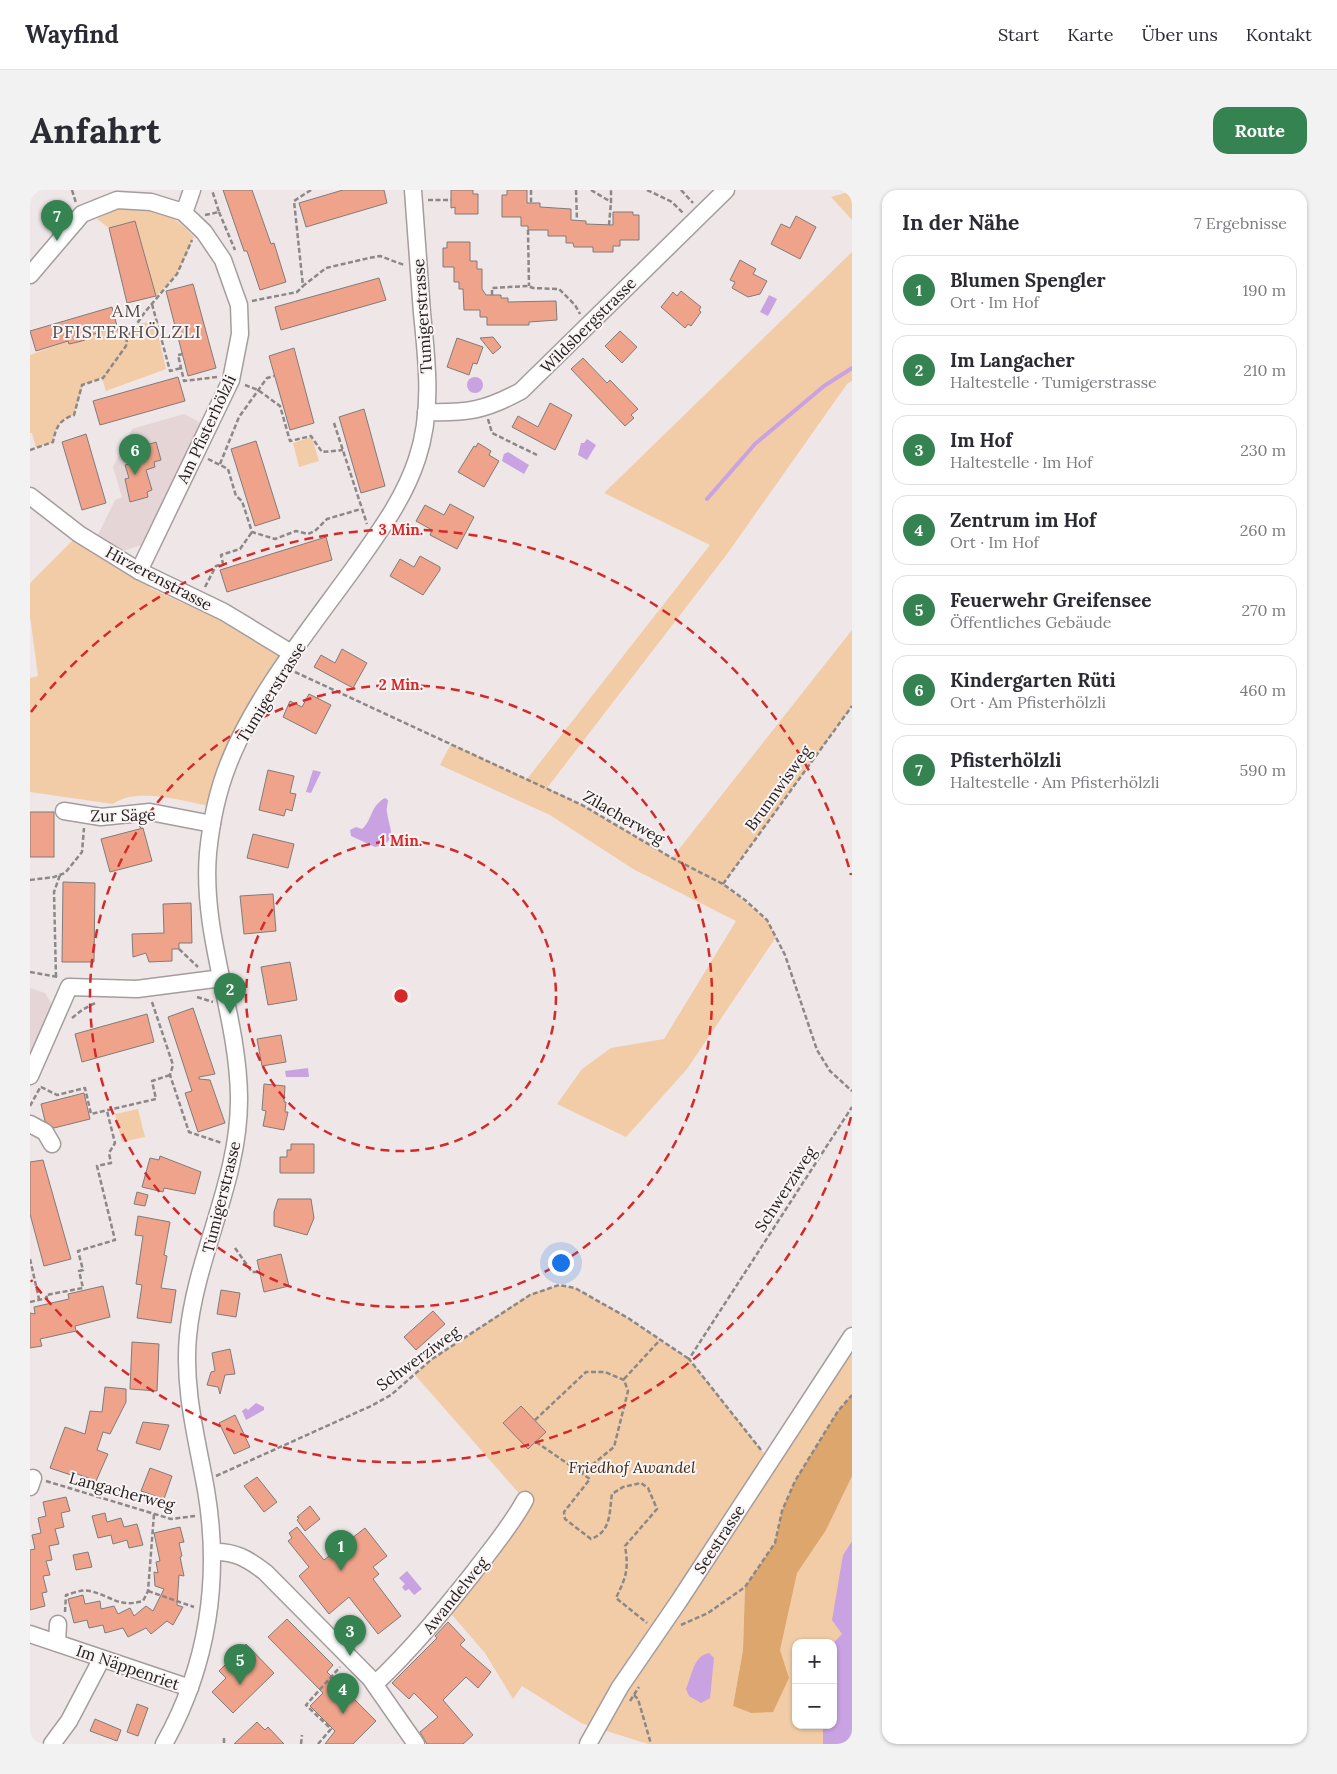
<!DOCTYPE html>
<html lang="de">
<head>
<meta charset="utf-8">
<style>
	body { margin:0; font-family:Lora,serif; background:#f2f2f3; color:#2b2b33 }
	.controls { position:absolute; right:15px; bottom:15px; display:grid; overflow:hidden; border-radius:10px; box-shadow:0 1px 4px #0004 }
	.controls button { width:45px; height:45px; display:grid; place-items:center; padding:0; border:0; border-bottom:1px solid #e1e1e2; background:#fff; color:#2b2b33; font:25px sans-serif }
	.you { position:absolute; left:530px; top:1072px; width:18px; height:18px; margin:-12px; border:4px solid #fff; border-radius:50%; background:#1a73e8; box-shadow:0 0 0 8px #1a73e833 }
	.badge { display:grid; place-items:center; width:32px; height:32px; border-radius:50%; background:#368352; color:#fff; font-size:16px; font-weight:700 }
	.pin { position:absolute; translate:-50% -41px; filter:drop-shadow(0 1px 2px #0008) }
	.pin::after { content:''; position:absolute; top:26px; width:18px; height:15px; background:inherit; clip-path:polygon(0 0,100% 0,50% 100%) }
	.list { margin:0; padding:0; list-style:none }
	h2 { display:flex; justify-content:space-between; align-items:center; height:65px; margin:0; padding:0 20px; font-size:21px }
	h2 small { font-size:16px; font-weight:400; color:#7c7c81 }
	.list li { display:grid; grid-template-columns:32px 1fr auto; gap:15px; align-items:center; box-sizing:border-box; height:70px; margin:0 10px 10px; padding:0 10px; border:1px solid #e1e1e2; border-radius:15px }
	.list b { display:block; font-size:19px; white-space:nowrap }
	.list p { margin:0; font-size:16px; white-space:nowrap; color:#7c7c81 }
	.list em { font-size:16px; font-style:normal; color:#7c7c81 }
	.map { position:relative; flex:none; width:822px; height:1554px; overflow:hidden; border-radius:15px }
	header { display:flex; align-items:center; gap:30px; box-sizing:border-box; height:70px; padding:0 25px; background:#fff; border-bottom:1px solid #e1e1e2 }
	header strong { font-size:24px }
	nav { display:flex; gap:28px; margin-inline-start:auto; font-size:18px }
	.intro { display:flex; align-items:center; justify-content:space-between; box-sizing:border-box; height:120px; padding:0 30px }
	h1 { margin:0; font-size:35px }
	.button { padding:12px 22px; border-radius:15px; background:#368352; color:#fff; font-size:18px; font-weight:700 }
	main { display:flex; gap:30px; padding:0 30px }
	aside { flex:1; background:#fff; border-radius:15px; box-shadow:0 1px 4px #0004 }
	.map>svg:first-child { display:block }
</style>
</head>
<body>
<header>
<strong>Wayfind</strong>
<nav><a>Start</a><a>Karte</a><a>Über uns</a><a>Kontakt</a></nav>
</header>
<div class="intro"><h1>Anfahrt</h1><a class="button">Route</a></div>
<main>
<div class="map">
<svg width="822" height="1554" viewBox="0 0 822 1554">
	<rect width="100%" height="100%" fill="#eee6e7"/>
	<g fill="#e5d5d7">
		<polygon points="154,224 171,233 111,355 90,362 67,347 85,310 92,307 83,277 102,239"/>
		<polygon points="0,798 15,803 23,816 0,873"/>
	</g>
	<g fill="#f2cca6">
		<polygon points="822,1 822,30 801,7"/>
		<path d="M108,17C135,20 145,27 164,47L147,84L126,106L105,31L79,38L67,29L84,20Z"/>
		<polygon points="822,62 822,191 817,194 697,364 517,598 552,615 642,668 822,440 822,516 693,694 737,730 746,747 657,879 596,947 527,914 552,879 581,858 634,849 706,731 603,679 520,625 410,575 421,554 497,589 680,355 574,303"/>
		<path d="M125,131L136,179L76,201L72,188L53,195L44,225C29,230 26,237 23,252L6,258L2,243H0V165L38,151L39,154L55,150L54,147L78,140L79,143L88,140L97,148L107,134Z"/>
		<polygon points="282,247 289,271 269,277 263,253"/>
		<path d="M49,344L124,389L120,398L190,430L194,422L263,464L217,534L185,617C157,612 106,596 83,614L0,602V488L8,486L0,426V393Z"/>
		<polygon points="108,919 115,947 92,952 85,924"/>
		<polygon points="529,1095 545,1098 598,1128 659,1169 740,1271 822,1146 822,1205 808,1221 765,1291 752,1321 745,1353 715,1397 713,1460 703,1516 721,1523 750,1401 822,1254 822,1351 813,1365 812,1444 803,1453 766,1453 766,1535 793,1535 793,1554 618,1554 551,1533 492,1496 483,1509 455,1463 416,1418 495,1310 385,1185 402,1169 500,1104"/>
	</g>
	<polygon fill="#dca66d" points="822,1205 822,1286 796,1340 767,1383 750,1460 759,1488 743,1522 721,1523 703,1516 713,1460 715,1397 745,1353 752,1321 765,1291 808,1221"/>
	<g fill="#c9a2e1">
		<polygon points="739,105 747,109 738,126 730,122"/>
		<circle cx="445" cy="195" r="8"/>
		<polygon points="557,249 566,255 557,270 548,265 551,253 554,253"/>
		<polygon points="478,262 499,275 494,284 472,271 474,264"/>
		<polygon points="283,580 291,582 281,603 276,602"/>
		<path d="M355,608L358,610C358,614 356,619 357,622C359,639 370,652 345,657L321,646L320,640L326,637L332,639C342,631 340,616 355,608Z"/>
		<polygon points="278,878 279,887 256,887 255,881"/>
		<polygon points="226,1213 234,1217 234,1220 216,1230 212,1221 216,1218 218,1220"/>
		<polygon points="822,1351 822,1554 793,1554 793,1535 803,1535 803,1453 812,1444 802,1430 813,1365"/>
		<polygon points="377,1381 392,1399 384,1405 379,1399 375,1401 372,1397 375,1394 369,1388"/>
		<path d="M679,1463L684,1468L680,1508L671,1513L659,1506L656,1499C662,1486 663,1466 679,1463Z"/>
	</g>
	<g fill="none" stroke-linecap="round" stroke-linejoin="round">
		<polyline stroke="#c9a2e1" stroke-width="4" points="677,309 725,254 794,196 822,178"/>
	</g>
	<g fill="#f0a38b" stroke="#817b79">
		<polygon points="193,0 222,0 241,54 244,53 256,92 230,100 217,61 214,61"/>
		<polygon points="313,0 354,0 357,13 276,37 269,13"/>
		<polygon points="421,0 443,0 443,4 448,4 448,24 425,24 425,17 421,18"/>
		<polygon points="477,0 497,0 497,13 510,13 510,17 541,19 541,30 556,31 556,34 583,35 583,22 603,22 603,25 609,25 609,50 590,50 590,56 583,56 583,62 563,62 563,57 544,57 543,53 536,53 536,46 518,46 518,40 498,40 498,36 491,36 491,27 472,27 472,5 477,5"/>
		<polygon points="766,26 786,37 770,69 741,54 751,34 760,38"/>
		<polygon points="105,31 126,106 97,113 79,38"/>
		<polygon points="417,52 440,52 440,71 447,71 447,79 452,79 452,99 456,105 471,105 471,108 478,108 478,112 526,111 527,130 499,132 499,135 457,135 457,127 450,127 450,120 434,120 433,99 429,99 429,92 424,92 424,77 413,77 413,58 417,58"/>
		<polygon points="710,70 726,79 723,84 737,91 730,104 718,107 702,98 705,92 700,90"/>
		<polygon points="349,88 356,110 251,140 245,117"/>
		<polygon points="163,94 186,178 158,186 136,101"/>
		<polygon points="651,101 671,117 669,120 671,122 661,136 658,134 655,138 631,117 643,102 647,106"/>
		<polygon points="82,117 88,140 79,143 78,140 54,147 55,150 48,152 39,154 38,151 6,161 0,141"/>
		<polygon points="590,141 607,157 592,173 575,156"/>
		<polygon points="463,147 471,157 463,164 450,148"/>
		<polygon points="427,148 453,157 447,174 443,173 439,185 417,177"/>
		<polygon points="264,158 284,233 260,240 239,166"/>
		<polygon points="553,168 577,193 580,190 608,219 601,225 604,228 595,236 541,179"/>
		<polygon points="148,187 155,211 70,235 63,211"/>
		<polygon points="520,213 542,225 525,260 482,237 488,226 508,237"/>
		<polygon points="334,219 355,296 331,303 309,227"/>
		<polygon points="56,244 76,313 52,320 32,252"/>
		<polygon points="226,251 250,328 225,336 201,259"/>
		<polygon points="126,252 131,270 124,272 125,277 116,280 122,300 117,302 118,307 100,312 95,289 99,288 95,275 103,273 102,269 107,268 105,259"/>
		<polygon points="448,253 461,261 459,265 469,271 454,297 428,282 444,256 446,257"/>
		<polygon points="420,314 444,327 427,359 400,345 402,340 386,331 395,315 414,325"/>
		<polygon points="296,347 302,370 197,402 190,380"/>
		<polygon points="390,366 410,377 410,380 393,405 360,386 370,369 384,377"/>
		<polygon points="312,459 337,473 323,498 284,477 291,465 305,473"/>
		<polygon points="279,504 301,515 286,544 253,527 260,511 272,517"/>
		<polygon points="238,580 264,586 260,603 266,604 262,621 256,619 254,626 229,620"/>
		<rect x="0" y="622" width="24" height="45"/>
		<polygon points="113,638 122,671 80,682 71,649"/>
		<polygon points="223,644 264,654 258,678 217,668"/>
		<polygon points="33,692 65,693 64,772 32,772"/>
		<polygon points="243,704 246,741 214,744 210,706"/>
		<polygon points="161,713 162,753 149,753 149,759 142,759 142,771 119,772 116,763 103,767 102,744 134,743 133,714"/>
		<polygon points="260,772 267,810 238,815 231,777"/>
		<polygon points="163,818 185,884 169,887 169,889 180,890 195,933 168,942 155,903 162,901 138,827"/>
		<polygon points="117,824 124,852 52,872 45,844"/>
		<polygon points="251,845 256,872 232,876 227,849"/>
		<polygon points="234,894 255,896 254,912 256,912 255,922 258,922 254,940 233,936 236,921 232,920"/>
		<polygon points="54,903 60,929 24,938 15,931 11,914"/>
		<polygon points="261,954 284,954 284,983 250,983 250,967 257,967 257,960 261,960"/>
		<polygon points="130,966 171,982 165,1004 134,998 133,1002 112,997 120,968 129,970"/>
		<polygon points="13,970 41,1069 14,1076 0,1024 0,972"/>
		<polygon points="107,1002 118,1005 115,1016 104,1014"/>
		<polygon points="248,1009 281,1009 284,1028 277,1045 244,1036 244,1022"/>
		<polygon points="108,1026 140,1032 134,1065 137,1066 131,1098 146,1100 141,1133 107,1128 112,1095 106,1094 113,1046 105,1045"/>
		<polygon points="251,1064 259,1096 234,1102 227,1070"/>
		<polygon points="73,1096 80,1127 45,1136 46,1141 10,1149 12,1156 0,1158 0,1123 5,1124 4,1117 39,1109 38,1104"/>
		<polygon points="191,1100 210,1103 206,1127 187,1124"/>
		<polygon points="403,1121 415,1134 386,1160 374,1147"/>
		<polygon points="102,1152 129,1154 127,1201 100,1199"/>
		<polygon points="200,1159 205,1184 195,1185 190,1204 188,1197 177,1195 181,1182 185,1181 182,1163"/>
		<polygon points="75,1197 96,1199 96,1212 80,1244 73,1242 67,1260 78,1264 66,1291 45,1283 44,1286 20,1278 35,1237 55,1244 60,1221 72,1222"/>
		<polygon points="491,1216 516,1242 498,1259 473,1233"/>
		<polygon points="205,1225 220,1257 204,1264 189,1233"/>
		<polygon points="113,1232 139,1235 130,1260 106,1253"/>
		<polygon points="120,1278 142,1286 134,1309 111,1301"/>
		<polygon points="227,1287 247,1312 234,1322 214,1296"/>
		<polygon points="36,1307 40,1321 31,1323 34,1337 25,1339 29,1354 19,1356 22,1370 16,1371 20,1385 13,1386 17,1402 12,1403 15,1416 0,1420 0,1360 5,1359 2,1345 11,1343 8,1328 16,1326 13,1312"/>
		<polygon points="280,1316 290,1329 275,1341 267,1330 269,1328 267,1327"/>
		<polygon points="75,1323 77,1332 91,1328 94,1337 107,1334 113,1355 99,1358 97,1350 83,1354 81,1345 68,1348 62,1326"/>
		<polygon points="150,1337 154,1352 149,1353 152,1366 150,1367 154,1386 149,1385 147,1415 153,1417 143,1435 137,1431 121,1444 116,1438 98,1447 93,1438 75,1443 73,1435 59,1438 57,1430 44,1433 38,1409 53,1405 55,1414 70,1411 71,1419 84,1416 88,1424 100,1418 104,1426 116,1416 123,1421 134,1399 125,1396 124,1382 128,1383 126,1372 130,1371 124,1343"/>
		<polygon points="267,1337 294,1370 335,1338 357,1366 343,1377 349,1384 343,1389 371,1426 348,1444 319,1407 299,1424 269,1386 279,1377 258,1351 262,1348 259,1343"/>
		<polygon points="58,1362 62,1377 46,1380 43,1365"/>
		<polygon points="257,1429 303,1475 297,1482 346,1531 323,1554 295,1554 305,1541 280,1516 293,1503 238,1447"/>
		<polygon points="418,1432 435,1450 430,1455 461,1482 448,1498 436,1487 413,1510 443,1545 433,1554 397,1554 390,1542 408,1527 384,1503 379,1509 362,1493 407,1448 405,1446"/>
		<polygon points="216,1454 244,1483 203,1523 182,1502 196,1488 189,1481"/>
		<polygon points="107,1514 118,1518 108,1546 97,1542"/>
		<polygon points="65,1529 91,1540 87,1551 60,1541"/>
		<polygon points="227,1532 235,1540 238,1537 254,1554 204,1554"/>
	</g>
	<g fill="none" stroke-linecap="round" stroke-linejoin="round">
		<g stroke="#a49d9d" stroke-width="19">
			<g id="minor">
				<polyline points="154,23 162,0"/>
				<polyline points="0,85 52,24 87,10 121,12 153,22 174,42 193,70 205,104 209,115 210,144 201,190 109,381"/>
				<path d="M396,222C437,223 454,221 491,201L696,0"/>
				<polyline points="0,306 49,344 109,381 194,422 263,464"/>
				<polyline points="34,621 71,627 120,622 182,634"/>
				<polyline points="0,886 39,797 107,799 192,788"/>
				<polyline points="0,934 15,942 22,954"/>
				<polyline points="0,1297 3,1288"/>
				<path d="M183,1362C205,1361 218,1369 235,1382L340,1488L386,1554"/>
				<polyline points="0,1444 160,1498"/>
				<polyline points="27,1453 28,1434"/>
				<path d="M345,1494C382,1459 413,1421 444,1382C462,1358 481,1336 495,1310"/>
				<polyline points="22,1554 39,1531 71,1470"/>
				<path d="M134,1554C178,1476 191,1388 176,1300C167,1249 153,1199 158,1146C166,1064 210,990 209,907C208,824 171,746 178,663C181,633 187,603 198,575C224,507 283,435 326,375C349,342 374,309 387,269C403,222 397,171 392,123C389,82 386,41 383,0"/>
				<polyline points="558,1554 590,1497 649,1411 822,1146"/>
			</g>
		</g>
		<g stroke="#8d8888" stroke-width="2.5" stroke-dasharray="5 2.5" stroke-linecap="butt">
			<polyline points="42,0 46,13"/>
			<polyline points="281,0 264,11 273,96 296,78 339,68 350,66 374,75"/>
			<polyline points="501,0 501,13"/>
			<polyline points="546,0 547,31"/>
			<polyline points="561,0 581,12 581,0"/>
			<polyline points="617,0 642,12 653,23"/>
			<polyline points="651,0 663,13"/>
			<polyline points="398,10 421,10"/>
			<polyline points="189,22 205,60"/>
			<polyline points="175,25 189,22 182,0"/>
			<polyline points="579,35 581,12"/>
			<polyline points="498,40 499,96"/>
			<polyline points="462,105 462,98 498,96 503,98 529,99 545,115 550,124"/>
			<polyline points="222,111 267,102 273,96"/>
			<polyline points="122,114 140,181 151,178"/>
			<polyline points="153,164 148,165 154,191 187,187"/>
			<polyline points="215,195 228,200 250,216 260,251 281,246 292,262 313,260"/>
			<polyline points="458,229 462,243 507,265"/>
			<polyline points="304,233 337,334"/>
			<path d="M0,260L23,252C26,237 29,230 44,225L52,195L73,188L96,156L97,148L115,122L147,84L162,50"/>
			<polyline points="178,269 198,279 206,306 212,311 222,342 245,349 266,341 278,344 285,341 297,329 331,319"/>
			<polyline points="190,274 209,227 237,188 244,186"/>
			<polyline points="175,397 186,376 193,374 191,365 210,359 222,342"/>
			<polyline points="265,482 552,615 642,668 693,694 715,710 737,730 755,765 787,860 800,881 822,901"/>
			<polyline points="0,690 24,687 35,683 52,662 54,638"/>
			<polyline points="693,694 822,516"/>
			<polyline points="149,759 168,777"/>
			<polyline points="0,782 28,787"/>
			<polyline points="26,787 24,702 30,685"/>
			<polyline points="167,807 183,812"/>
			<polyline points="122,812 143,875 140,885 159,942 192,953"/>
			<polyline points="42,828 52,820 67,812"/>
			<polyline points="11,897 27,905 55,898 61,924 126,909 122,891 140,885"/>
			<polyline points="0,916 11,896"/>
			<polyline points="205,1058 222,1082 229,1082"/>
			<polyline points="0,1069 9,1109"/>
			<polyline points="0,1112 17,1108 16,1105 53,1098 49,1081 53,1080 48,1061 85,1050 67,976 81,973 79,963 85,953 77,921"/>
			<polyline points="594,1189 630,1150"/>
			<polyline points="505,1230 556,1182 575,1182 594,1190 598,1201 584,1257 552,1283"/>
			<path d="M506,1252L560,1289L534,1322L535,1329L561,1349C582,1341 579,1322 582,1304L593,1297L611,1293L618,1298L627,1319L595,1356C599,1380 596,1387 586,1408L617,1433"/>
			<polyline points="731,1260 659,1169 822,917"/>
			<polyline points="186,1286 341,1216 361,1205 402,1169 500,1105 529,1095 545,1098 598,1128 659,1169"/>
			<polyline points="16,1291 141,1329 165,1326"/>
			<polyline points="118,1401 164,1417"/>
			<path d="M35,1422L36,1405C43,1403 53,1399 60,1401C82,1406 88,1418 113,1411L118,1401L124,1324"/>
			<polyline points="651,1435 678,1423 715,1397 745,1353 752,1321 765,1291 808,1221 822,1205"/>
			<polyline points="604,1505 608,1509 621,1554"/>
			<polyline points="600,1511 609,1497"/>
			<polyline points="194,1548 194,1554"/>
			<polyline points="271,1554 272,1545"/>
			<polyline points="288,1554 301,1539 276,1515 310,1477"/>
		</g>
		<use href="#minor" stroke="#fff" stroke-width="16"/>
	</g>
	<g fill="none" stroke="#d62828" stroke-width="2.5" stroke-dasharray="9 6">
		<circle cx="371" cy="806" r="155"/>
		<circle cx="371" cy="806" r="311"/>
		<path d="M821 927A466 466 0 0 1 1 1090M1 522A466 466 0 0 1 821 685"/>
	</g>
	<g text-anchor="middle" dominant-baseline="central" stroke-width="4" stroke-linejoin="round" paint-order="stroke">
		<g font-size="16" fill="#232121" stroke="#fbf4f4">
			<text transform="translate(392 126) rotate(-94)">Tumigerstrasse</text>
			<text transform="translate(558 135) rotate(-45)">Wildsbergstrasse</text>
			<text transform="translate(176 239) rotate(-65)">Am Pfisterhölzli</text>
			<text transform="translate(129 388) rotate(28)">Hirzerenstrasse</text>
			<text transform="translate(241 502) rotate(-58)">Tumigerstrasse</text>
			<text transform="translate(748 598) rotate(-54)">Brunnwisweg</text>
			<text transform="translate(93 625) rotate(-1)">Zur Säge</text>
			<text transform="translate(594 627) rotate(30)">Zilacherweg</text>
			<text transform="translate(755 999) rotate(-57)">Schwerziweg</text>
			<text transform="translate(191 1007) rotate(-76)">Tumigerstrasse</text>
			<text transform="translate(388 1168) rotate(-36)">Schwerziweg</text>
			<text transform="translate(92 1301) rotate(15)">Langacherweg</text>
			<text transform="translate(689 1349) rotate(-57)">Seestrasse</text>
			<text transform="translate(425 1405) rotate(-51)">Awandelweg</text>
			<text transform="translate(98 1477) rotate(19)">Im Näppenriet</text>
		</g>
		<g font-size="16" font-style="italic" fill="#3c260c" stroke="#fbf4f4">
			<text x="602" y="1277">Friedhof Awandel</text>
		</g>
		<g font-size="18" letter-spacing="1" fill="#50494a" stroke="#fbf4f4">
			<text x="97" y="120">AM<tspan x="97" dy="21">PFISTERHÖLZLI</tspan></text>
		</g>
	</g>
	<circle cx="371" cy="806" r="8" fill="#d62828" stroke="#fbf4f4" stroke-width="2.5"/>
	<g font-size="15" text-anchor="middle" font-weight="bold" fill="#d62828" stroke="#fbf4f4" stroke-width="4" stroke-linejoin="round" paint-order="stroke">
		<text x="371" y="345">3 Min.</text>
		<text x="371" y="500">2 Min.</text>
		<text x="371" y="656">1 Min.</text>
	</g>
</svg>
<div class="controls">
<button>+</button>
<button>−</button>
</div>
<div class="you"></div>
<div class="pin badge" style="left:311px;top:1381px">1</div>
<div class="pin badge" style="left:200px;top:824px">2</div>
<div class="pin badge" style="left:320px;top:1466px">3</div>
<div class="pin badge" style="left:313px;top:1524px">4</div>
<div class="pin badge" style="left:210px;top:1495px">5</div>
<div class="pin badge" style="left:105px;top:285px">6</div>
<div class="pin badge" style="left:27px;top:51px">7</div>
</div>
<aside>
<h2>In der Nähe<small>7 Ergebnisse</small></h2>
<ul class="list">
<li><span class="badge">1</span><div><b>Blumen Spengler</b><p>Ort · Im Hof</p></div><em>190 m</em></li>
<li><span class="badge">2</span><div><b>Im Langacher</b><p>Haltestelle · Tumigerstrasse</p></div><em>210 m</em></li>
<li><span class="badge">3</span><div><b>Im Hof</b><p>Haltestelle · Im Hof</p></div><em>230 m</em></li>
<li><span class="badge">4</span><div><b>Zentrum im Hof</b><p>Ort · Im Hof</p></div><em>260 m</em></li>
<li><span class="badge">5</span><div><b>Feuerwehr Greifensee</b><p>Öffentliches Gebäude</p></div><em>270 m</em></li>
<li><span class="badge">6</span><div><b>Kindergarten Rüti</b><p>Ort · Am Pfisterhölzli</p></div><em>460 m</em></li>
<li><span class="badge">7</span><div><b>Pfisterhölzli</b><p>Haltestelle · Am Pfisterhölzli</p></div><em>590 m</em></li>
</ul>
</aside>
</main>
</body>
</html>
